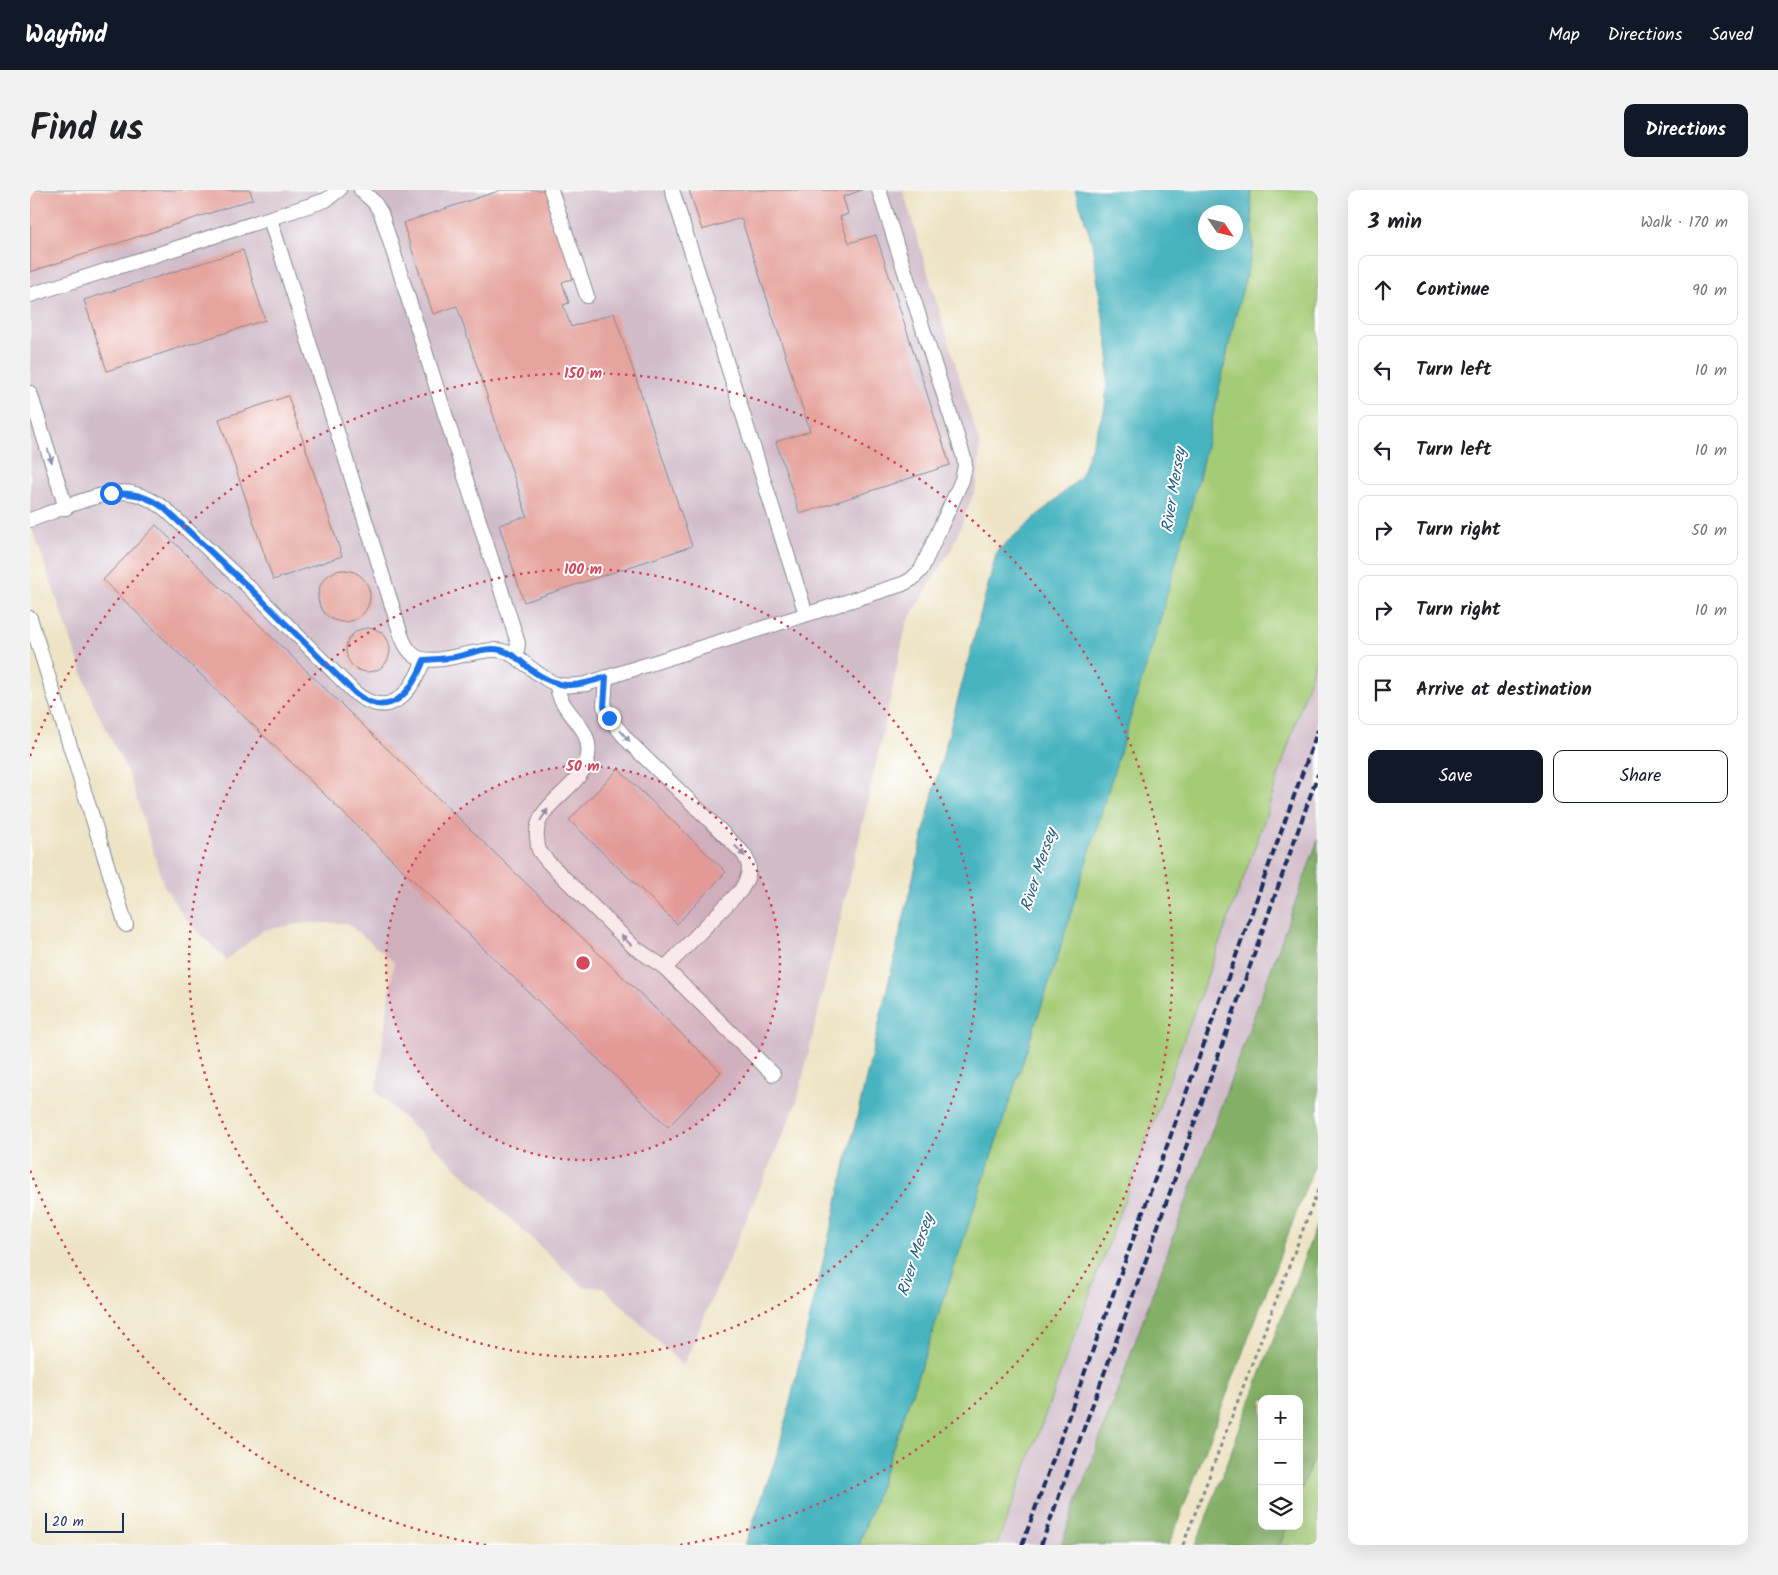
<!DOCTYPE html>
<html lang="en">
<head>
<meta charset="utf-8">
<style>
	body { margin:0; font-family:Kalam,sans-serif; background:#f2f2f2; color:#202124 }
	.controls { position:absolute; right:15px; bottom:15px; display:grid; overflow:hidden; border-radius:10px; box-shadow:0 5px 20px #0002 }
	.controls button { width:45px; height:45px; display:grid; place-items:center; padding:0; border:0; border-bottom:1px solid #e0e0e0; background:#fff; color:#202124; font:25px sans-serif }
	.compass { position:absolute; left:1168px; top:15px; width:45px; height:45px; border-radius:50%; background:#fff; box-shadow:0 5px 20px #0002; rotate:125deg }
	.scale { position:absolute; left:15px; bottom:12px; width:79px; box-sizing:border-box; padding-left:5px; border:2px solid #1b2f5e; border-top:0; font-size:14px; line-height:18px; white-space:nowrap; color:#1b2f5e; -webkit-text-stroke:4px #fff; paint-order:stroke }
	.stop { position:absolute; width:15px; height:15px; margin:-11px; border:4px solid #1a73e8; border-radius:50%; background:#fff }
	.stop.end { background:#1a73e8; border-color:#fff; box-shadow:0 1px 5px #0008 }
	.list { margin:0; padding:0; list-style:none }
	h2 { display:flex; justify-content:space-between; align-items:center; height:65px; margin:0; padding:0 20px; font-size:21px }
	h2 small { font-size:16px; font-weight:400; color:#757577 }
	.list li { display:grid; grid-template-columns:32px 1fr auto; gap:15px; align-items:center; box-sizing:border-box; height:70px; margin:0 10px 10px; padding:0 10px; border:1px solid #e0e0e0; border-radius:10px }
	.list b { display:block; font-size:19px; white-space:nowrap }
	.list em { font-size:16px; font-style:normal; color:#757577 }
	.actions { display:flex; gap:10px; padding:15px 20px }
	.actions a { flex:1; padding:11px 0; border:1px solid #111827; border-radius:10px; text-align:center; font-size:18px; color:#111827 }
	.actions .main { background:#111827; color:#fff }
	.icon { flex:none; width:28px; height:28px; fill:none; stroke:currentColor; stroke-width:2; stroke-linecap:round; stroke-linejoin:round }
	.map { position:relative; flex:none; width:1288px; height:1355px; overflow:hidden; border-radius:10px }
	header { display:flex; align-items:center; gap:30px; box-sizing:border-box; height:70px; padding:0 25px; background:#111827; color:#fff }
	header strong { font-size:24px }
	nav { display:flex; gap:28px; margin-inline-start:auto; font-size:18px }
	.intro { display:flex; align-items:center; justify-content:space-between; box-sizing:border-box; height:120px; padding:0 30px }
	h1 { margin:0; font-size:35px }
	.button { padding:12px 22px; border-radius:10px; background:#111827; color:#fff; font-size:18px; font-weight:700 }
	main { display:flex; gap:30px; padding:0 30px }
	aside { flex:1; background:#fff; border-radius:10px; box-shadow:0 5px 20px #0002 }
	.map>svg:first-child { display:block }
</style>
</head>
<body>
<header>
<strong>Wayfind</strong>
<nav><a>Map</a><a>Directions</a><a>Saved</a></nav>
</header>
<div class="intro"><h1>Find us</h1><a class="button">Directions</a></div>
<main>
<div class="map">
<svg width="1288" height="1355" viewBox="0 0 1288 1355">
	<rect width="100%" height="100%" fill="#fff"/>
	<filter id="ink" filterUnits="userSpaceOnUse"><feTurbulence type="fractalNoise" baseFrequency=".02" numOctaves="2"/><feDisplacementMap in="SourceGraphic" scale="10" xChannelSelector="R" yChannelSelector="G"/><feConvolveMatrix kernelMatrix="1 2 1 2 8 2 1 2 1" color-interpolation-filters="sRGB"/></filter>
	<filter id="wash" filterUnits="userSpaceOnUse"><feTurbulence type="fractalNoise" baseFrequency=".0096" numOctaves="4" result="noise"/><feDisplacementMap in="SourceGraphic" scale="20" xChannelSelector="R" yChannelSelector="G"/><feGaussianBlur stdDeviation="1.12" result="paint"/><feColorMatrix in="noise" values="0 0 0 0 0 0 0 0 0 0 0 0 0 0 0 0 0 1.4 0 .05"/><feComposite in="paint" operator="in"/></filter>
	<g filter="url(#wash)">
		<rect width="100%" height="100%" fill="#eee4c5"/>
		<g fill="#d1bdca">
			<polygon points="0,0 873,0 950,256 947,295 922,358 877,432 827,659 767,912 653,1176 573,1097 553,1097 346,902 364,772 317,733 275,733 234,740 196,770 154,727 134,696 99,585 63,513 0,332"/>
			<polygon points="1288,463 1288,650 1031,1355 967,1355 1230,643"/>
		</g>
		<g fill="#a4cb75" stroke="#607d6a">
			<polygon points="1221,0 1288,0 1288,463 1230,643 967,1355 829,1355 896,1162 1026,772 1169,287 1205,128 1223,58"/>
			<polygon points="1288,1257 1288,1355 1250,1355 1257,1336 1269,1336 1269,1305"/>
		</g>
		<g fill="#83af66" stroke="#4f6f62">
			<polygon points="1288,650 1288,966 1139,1355 1031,1355"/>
			<polygon points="1288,1031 1288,1257 1269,1305 1269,1209 1232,1209 1232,1336 1257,1336 1250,1355 1166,1355"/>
		</g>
		<path fill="#46b4c0" stroke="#30728f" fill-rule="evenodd" d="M1045,0H1221L1223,58L1205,128L1169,287L1131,427L1026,772L896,1162L829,1355H715L749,1259L903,603L967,361L1050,288L1075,218L1079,164L1061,49ZM1176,22H1206V52H1176Z"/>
		<g id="blocks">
			<g fill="#e6a49e">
				<polygon points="0,0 220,0 223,9 0,82"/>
				<polygon points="471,0 519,0 548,87 532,92 539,113 533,115 541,137 584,123 662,356 494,412 469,335 497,326 427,116 403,124 373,33"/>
				<polygon points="659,0 832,0 813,7 818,24 810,27 819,53 846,45 920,275 770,324 746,252 780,241 711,28 672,40"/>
				<polygon points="213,60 235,130 77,181 54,110"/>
				<polygon points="258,206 312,366 243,390 189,229"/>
				<polygon points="126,335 691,882 638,937 73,390"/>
				<circle cx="314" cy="406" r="26"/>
				<circle cx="338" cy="460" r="22"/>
				<polygon points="588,579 696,682 647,734 539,630"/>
			</g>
		</g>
	</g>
	<g filter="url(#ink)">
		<use href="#blocks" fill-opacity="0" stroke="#848a92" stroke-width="1"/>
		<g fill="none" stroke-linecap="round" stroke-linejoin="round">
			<g stroke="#848a92" stroke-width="16">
				<g id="service">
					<polyline points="331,0 344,12 351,23 488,453 486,467"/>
					<polyline points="521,0 557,106"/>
					<polyline points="642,0 776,424"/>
					<path d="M240,29L364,422C369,437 372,457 385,466C404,478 445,458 467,460C487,461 506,487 526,494C535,497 547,495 556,494L873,394L882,389L891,380L932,290L935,276L934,268L849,0"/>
					<polyline points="0,105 278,16 296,10 309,0"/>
					<polyline points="0,203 36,318"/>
					<path d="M0,330C27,321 75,298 102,303C115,306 124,311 134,318L227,405L325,503C360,531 381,503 394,470"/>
					<polyline points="0,428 96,735"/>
					<path d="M576,487L574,516L579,528L599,552L711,661C723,675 720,685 711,700L635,778"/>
					<path d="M527,494C528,523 563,534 558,566C553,600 503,612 507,648C508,652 507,656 509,660C511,664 515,668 518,672L604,757L635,778L743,884"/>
				</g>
			</g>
			<polyline stroke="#848a92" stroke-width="3" stroke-dasharray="4 4" stroke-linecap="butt" points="1153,1355 1288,1000"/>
			<use href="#service" stroke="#fff" stroke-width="14"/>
			<g stroke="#1b2f5e" stroke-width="4" stroke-dasharray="8 4" stroke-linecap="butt">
				<polyline points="992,1355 1288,540"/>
				<polyline points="1011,1355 1117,1067 1288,584"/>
			</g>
		</g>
		<defs><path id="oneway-solid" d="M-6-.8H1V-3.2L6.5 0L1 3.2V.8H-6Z" transform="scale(1.25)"/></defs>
		<g fill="#8d97ae">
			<use href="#oneway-solid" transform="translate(20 266) rotate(73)"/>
			<use href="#oneway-solid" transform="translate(595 546) rotate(48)"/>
			<use href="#oneway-solid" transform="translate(514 625) rotate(-57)"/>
			<use href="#oneway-solid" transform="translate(710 661) rotate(47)"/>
			<use href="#oneway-solid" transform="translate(596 750) rotate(-136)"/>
		</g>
	</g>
	<g fill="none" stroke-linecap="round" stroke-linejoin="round" filter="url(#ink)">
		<path stroke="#1a73e8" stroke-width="6" d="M81,303C104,303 115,305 134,318L227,405L325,503C360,531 381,503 394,470C404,469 415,469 425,467C439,465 455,456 471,460C482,463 491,471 500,479C528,500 544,498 576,487L574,516L579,528"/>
	</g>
	<circle cx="553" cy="773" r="197" fill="#d1495b" fill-opacity=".12"/>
	<g fill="none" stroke="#d1495b" stroke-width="2.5" stroke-dasharray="2.5 5">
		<circle cx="553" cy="773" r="197"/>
		<circle cx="553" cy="773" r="394"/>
		<path d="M456 1355A590 590 0 0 1 0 980M0 566A590 590 0 1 1 650 1355"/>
	</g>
	<g text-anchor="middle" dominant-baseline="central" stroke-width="4" stroke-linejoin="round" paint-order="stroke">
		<g font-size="16" font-style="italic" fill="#2a5e80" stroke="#fff">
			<text transform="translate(1144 300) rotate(-81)">River Mersey</text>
			<text transform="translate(1009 680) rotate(-72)">River Mersey</text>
			<text transform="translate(886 1065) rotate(-72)">River Mersey</text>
		</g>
	</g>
	<circle cx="553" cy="773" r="8" fill="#d1495b" stroke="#fff" stroke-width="2.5"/>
	<g font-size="15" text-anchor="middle" font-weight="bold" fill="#d1495b" stroke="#fff" stroke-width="4" stroke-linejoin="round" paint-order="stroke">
		<text x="553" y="188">150 m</text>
		<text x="553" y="384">100 m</text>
		<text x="553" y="581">50 m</text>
	</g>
</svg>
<div class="controls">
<button>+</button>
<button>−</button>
<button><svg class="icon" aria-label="layers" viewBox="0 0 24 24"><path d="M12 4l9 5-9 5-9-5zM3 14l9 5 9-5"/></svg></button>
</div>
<svg class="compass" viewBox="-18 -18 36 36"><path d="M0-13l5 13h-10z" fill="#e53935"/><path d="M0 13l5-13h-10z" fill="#757577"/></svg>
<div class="scale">20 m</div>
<div class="stop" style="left:81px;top:303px"></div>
<div class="stop end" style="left:579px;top:528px"></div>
</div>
<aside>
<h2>3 min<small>Walk · 170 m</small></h2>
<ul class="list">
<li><svg class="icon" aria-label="ahead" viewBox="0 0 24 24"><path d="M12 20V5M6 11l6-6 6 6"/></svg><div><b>Continue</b></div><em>90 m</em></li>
<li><svg class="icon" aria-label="left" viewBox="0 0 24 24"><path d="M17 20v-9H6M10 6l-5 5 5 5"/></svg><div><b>Turn left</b></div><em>10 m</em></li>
<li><svg class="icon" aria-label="left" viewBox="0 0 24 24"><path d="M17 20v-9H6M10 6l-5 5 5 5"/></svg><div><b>Turn left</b></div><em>10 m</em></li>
<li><svg class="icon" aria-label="right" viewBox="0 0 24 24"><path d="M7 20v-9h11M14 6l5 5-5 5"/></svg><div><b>Turn right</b></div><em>50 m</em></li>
<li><svg class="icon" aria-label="right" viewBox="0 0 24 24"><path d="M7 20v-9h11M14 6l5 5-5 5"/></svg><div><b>Turn right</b></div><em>10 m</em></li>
<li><svg class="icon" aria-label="arrive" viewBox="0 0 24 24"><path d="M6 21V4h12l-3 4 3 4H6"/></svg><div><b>Arrive at destination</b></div></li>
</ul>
<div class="actions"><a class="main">Save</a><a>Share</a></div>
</aside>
</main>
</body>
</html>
